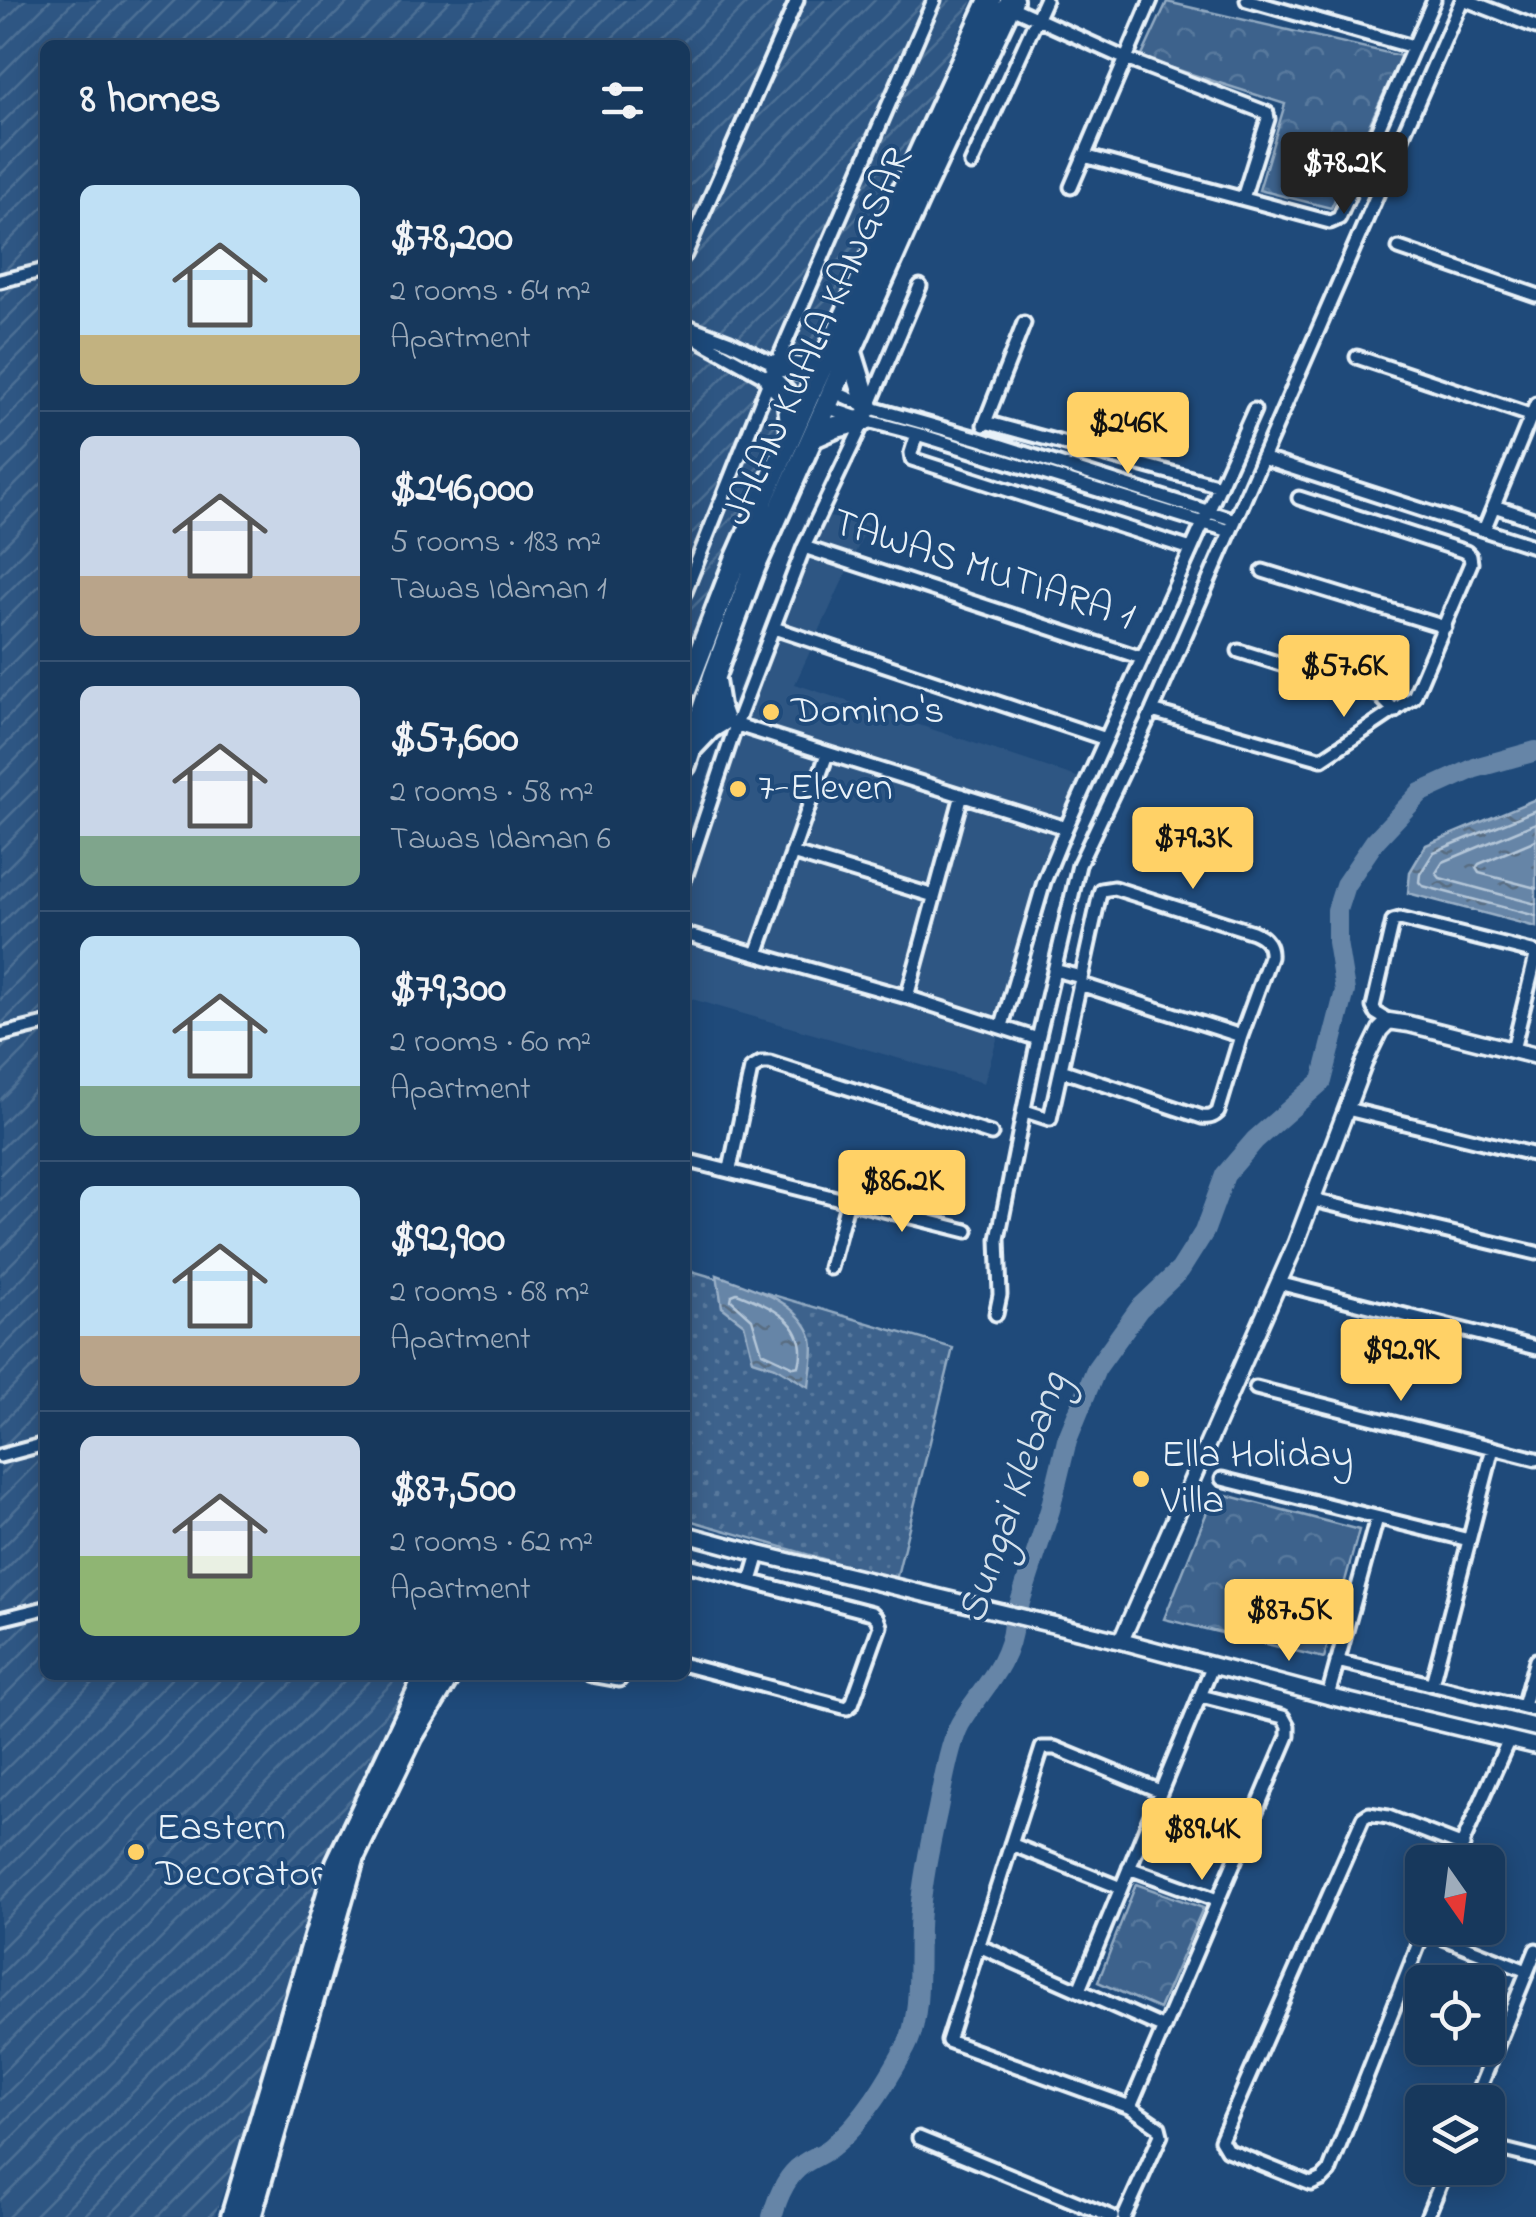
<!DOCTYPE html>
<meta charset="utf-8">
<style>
:root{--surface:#17385c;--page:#244365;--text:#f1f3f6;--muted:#9eacbb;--line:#365272;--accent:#ffd166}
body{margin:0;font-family:"Indie Flower",sans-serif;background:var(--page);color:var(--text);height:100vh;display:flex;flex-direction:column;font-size:38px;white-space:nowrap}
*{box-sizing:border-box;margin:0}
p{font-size:32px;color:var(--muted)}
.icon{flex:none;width:55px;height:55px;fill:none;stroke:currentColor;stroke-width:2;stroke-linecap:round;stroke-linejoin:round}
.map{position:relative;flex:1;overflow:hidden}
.panel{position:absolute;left:40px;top:40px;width:650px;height:1640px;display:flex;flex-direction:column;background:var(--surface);border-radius:15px;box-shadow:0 5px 25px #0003,0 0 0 2px var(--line)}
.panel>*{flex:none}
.needle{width:65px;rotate:166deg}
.controls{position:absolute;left:1405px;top:1845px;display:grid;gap:20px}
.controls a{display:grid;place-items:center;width:100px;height:100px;border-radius:15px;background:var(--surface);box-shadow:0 5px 25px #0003,0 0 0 2px var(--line);font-size:50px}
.price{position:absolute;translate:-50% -85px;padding:0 22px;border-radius:10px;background:var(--accent);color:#111;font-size:32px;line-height:65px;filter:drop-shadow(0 2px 5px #0008)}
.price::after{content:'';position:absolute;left:50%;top:60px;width:30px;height:22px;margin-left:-15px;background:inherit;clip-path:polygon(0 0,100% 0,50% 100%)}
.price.selected{background:#222;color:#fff}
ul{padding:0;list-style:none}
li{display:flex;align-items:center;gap:30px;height:250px;padding:0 40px}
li+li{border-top:2px solid var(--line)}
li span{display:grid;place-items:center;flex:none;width:280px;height:200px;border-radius:15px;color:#555}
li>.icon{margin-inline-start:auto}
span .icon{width:120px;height:120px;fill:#fffc;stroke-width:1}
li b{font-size:42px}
h2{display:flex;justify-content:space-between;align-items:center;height:120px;padding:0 40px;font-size:42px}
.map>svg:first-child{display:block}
.built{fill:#2e5683}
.industrial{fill:url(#industrial-furrows)}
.grass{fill:url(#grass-dots);stroke:#92aac2;stroke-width:2.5}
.park{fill:url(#park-crowns);stroke:#92aac2;stroke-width:2.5}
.water{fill:url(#water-ripples);stroke:#9ab0c7;stroke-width:2.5}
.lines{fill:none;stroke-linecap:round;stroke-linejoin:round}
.shore{stroke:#b4c6d8;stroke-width:2.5}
.river{stroke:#6685a7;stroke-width:20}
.minor-casing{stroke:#e8f1f8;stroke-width:19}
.tertiary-casing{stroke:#e8f1f8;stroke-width:21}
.trunk-casing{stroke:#e8f1f8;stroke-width:28}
.minor{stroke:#1f4a7a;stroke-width:11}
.tertiary{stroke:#1f4a7a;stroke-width:14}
.trunk{stroke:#1f4a7a;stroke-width:20}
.poi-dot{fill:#ffd166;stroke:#1f4a7a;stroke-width:4}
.labels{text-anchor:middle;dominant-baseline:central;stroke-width:8;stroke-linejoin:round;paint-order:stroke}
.street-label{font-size:40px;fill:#e8f1f8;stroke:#1f4a7a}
.poi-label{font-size:40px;fill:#e8f1f8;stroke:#1f4a7a;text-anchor:start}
.water-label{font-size:42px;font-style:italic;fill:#d4e1ec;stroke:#1f4a7a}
</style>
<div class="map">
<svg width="1536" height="2217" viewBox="0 0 1536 2217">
<defs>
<pattern id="industrial-furrows" width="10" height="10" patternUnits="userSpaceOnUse" patternTransform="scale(2.5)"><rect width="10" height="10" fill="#2e5683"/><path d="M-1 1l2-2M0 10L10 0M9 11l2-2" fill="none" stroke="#4c6f95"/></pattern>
<pattern id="grass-dots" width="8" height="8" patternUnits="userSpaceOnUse" patternTransform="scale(2.5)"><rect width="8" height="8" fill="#3c628c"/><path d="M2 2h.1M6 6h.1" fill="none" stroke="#58799d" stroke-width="1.8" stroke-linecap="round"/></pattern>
<pattern id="park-crowns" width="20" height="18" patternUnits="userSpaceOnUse" patternTransform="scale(2.5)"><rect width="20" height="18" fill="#3c628c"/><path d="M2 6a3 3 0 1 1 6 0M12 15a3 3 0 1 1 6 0" fill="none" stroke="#58799d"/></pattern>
<pattern id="water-ripples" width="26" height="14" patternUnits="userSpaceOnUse" patternTransform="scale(2.5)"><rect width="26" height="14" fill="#6685a7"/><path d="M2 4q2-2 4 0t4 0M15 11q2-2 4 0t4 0" fill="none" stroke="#596d82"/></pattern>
</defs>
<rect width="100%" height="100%" fill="#1f4a7a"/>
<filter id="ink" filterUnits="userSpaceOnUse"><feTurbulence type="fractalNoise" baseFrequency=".01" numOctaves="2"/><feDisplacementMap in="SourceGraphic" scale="20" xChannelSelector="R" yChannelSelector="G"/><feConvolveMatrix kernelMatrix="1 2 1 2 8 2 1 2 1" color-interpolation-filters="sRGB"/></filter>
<g filter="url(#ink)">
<!-- built -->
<path class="built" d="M807 514 869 523 795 684 1095 783 1062 854 1017 1009 998 1036 984 1083 685 997V842L730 709Z"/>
<!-- industrial -->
<path class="industrial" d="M0 0H973L685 656V45H45V1675H416L214 2217H0Z"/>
<!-- grass -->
<path class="grass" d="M685 1269 953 1348 896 1580 685 1519Z"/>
<!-- park -->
<path class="park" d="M1167 2 1401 56 1331 208 1259 190 1285 104 1141 58Z
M1215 1492 1359 1530 1324 1658 1164 1619Z
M1136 1884 1203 1908 1159 2009 1098 1982Z"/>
<!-- water -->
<path class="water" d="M1536 799V927L1408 893 1410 872 1426 845Z
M717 1275C750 1287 800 1300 812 1339 815 1352 810 1373 809 1387L775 1367 753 1360 744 1324 722 1307Z"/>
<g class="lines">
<!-- shore -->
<path class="shore" d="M1536 810 1434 852 1420 874 1419 882 1423 886 1536 916
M1536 823 1443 862 1436 873 1440 878 1536 904
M1536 840 1479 864 1476 868 1479 873 1536 888
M737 1293C770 1306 811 1323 799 1366L794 1367 762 1352 752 1319 731 1300 732 1295Z"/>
<!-- river -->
<path class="river" d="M772 2217C777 2199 786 2176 802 2165 812 2157 825 2154 834 2145 865 2119 887 2081 906 2047 924 2013 916 1949 920 1911 923 1878 930 1844 937 1813 942 1789 949 1744 960 1724 979 1692 1010 1664 1013 1624L1050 1510 1067 1440 1096 1369 1139 1309 1180 1270 1204 1232 1225 1175 1255 1140 1322 1081 1345 991 1337 942V910L1345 885 1375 841 1420 793 1475 768 1536 751"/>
<!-- minor casing -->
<g class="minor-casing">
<path id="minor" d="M1247 0 1413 47
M1466 0 1536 27
M1009 6 1126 59 1267 113 1268 119 1243 198
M1084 156 1330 222 1339 218 1434 0
M971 164 1045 0
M1071 187 1151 0
M1399 248 1536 295
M685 255 797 0
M0 281 45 270
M685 325 730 342 777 365
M685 332 775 382
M1357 357 1536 417
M776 365 934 0
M830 390 868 407 980 439 1235 520
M870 404 920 286
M823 406 864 420 917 434 1230 531
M985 422 1220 486
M984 425 1024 323
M917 434 911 453 912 459 1191 549
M1262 458 1536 547
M1494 506 1536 520
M1484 530 1536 404
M804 547 1142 658
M1263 571 1445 627
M685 592 770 379
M774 628 1106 739
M1239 651 1379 695 1395 711
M1152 711 1322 759 1414 697 1471 563 1470 556 1466 552 1299 498
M731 723 1066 828
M792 853 934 896
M685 878 736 725 804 547 864 421
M685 934 907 997 1038 1039
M757 954 827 754
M1054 970 1081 977
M1080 984 1241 1036
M907 997 962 795
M1389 1021 1376 1013 1373 1007 1393 921 1400 919 1536 953
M1002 1026 1044 882 1066 828 1254 410
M0 1035 45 1024
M1513 1050 1536 956
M1347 1109 1536 1155
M1025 1111 1050 1119 1100 893 1101 890 1114 888 1253 932C1265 937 1271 944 1270 957L1241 1036 1218 1112C1213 1117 1209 1118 1202 1117L1061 1070
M685 1160 967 1231
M730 1169 751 1069 761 1063H770L991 1134
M1313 1200 1536 1253
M830 1268 848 1200
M1278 1283 1536 1348
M996 1314 1000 1295 998 1239 1038 1039 1079 865 1152 711 1462 0
M1256 1388 1536 1459
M0 1456 45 1444
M1222 1479 1469 1540
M685 1564 872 1613 877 1618 880 1626 852 1704 847 1708 685 1665
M751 1581 759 1554
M0 1619 45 1608
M1337 1661 1536 1710
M591 1675 619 1680 623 1675
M1432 1684 1493 1448
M1328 1696 1377 1518
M1523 1706 1536 1660
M1011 1844 1121 1888
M1454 1862 1509 1739
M1129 1868 1217 1900
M1425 1928 1329 2172 1322 2179 1311 2184 1227 2150 1221 2140 1363 1818 1369 1814 1388 1817 1463 1846
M1423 1930 1527 1971
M979 1946 1164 2028
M1079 1990 1212 1667
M1474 2102 1536 1950
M1130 2107 1288 1736V1726L1283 1717 1201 1696
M919 2138 1112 2217
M1488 2146 1536 2158
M1124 2217 1161 2135 1159 2127 1130 2107 948 2041 1042 1748H1055L1160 1791
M1427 2217 1447 2168"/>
</g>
<!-- tertiary casing -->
<g class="tertiary-casing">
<path id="tertiary" d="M685 1534 759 1554 1121 1641 1335 1698 1536 1746
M1121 1641 1296 1243 1364 1063 1380 1030 1389 1021 1409 1024 1536 1056"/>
</g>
<!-- trunk casing -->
<g class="trunk-casing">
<path id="trunk" d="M851 352 868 407
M776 365 807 370 822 364
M770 379 788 398 792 431
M813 437 836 427 864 420
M685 691 735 562 807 399 990 0
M693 746 710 728 723 720 718 706 714 681
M685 765 714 676 754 568 918 200 1012 0
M232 2217 337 1863 426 1675
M250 2217 354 1856 412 1736 449 1675"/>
</g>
<!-- minor -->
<use href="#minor" class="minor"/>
<!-- tertiary -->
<use href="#tertiary" class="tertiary"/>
<!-- trunk -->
<use href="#trunk" class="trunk"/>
</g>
</g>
<!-- markers -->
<g class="poi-dot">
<circle cx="771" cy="712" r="10"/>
<circle cx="738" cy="789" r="10"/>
<circle cx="1141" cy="1479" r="10"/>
<circle cx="136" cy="1852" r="10"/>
</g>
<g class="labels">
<!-- street labels -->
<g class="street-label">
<text transform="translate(819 337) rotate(-66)">JALAN KUALA KANGSAR</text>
<text transform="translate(983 571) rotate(18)">TAWAS MUTIARA 1</text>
</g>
<!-- poi labels -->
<g class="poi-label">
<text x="791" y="712">Domino's</text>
<text x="758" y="789">7-Eleven</text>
<text x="1161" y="1456">Ella Holiday<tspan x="1161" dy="46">Villa</tspan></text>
<text x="156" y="1829">Eastern<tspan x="156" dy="46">Decorator</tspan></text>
</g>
<!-- water labels -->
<g class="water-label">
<text transform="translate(1014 1498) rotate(-71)">Sungai Klebang</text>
</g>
</g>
</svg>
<div class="controls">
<a><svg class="needle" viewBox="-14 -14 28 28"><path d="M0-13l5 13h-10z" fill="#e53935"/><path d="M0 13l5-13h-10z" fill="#9eacbb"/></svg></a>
<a><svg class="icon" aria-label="locate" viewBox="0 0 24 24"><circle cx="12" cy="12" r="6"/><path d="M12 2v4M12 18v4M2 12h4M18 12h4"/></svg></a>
<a><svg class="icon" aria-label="layers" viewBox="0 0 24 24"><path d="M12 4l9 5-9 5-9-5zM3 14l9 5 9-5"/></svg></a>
</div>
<b class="price selected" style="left:1344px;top:217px">$78.2K</b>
<b class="price" style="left:1128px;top:477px">$246K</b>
<b class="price" style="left:1344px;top:720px">$57.6K</b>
<b class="price" style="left:1193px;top:892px">$79.3K</b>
<b class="price" style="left:902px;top:1235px">$86.2K</b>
<b class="price" style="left:1401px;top:1404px">$92.9K</b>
<b class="price" style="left:1289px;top:1664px">$87.5K</b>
<b class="price" style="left:1202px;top:1883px">$89.4K</b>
<section class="panel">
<h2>8 homes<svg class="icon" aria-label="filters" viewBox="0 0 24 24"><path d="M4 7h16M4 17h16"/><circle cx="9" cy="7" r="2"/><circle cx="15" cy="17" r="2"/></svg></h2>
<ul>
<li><span style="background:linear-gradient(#bfe0f5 75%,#c2b280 0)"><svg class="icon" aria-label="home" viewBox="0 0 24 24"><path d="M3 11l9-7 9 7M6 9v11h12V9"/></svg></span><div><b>$78,200</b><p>2 rooms · 64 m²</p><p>Apartment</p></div></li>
<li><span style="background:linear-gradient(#c9d6e8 70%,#b9a48a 0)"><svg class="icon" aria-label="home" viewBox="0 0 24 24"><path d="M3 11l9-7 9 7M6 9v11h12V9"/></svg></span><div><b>$246,000</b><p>5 rooms · 183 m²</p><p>Tawas Idaman 1</p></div></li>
<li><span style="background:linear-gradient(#c9d6e8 75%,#7fa58c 0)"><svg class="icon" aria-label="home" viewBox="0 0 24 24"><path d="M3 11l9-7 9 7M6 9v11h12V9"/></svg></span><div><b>$57,600</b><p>2 rooms · 58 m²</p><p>Tawas Idaman 6</p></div></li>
<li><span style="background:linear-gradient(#bfe0f5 75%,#7fa58c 0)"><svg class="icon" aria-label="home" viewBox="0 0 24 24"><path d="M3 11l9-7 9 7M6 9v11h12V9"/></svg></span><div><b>$79,300</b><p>2 rooms · 60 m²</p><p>Apartment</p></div></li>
<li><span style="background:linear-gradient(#bfe0f5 75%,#b9a48a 0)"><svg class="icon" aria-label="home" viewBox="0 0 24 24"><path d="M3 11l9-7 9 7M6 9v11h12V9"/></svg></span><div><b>$92,900</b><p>2 rooms · 68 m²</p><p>Apartment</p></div></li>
<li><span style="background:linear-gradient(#c9d6e8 60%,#8fb573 0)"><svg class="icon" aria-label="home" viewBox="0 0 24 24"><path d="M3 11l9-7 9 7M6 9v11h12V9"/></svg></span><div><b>$87,500</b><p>2 rooms · 62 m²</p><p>Apartment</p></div></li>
</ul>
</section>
</div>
